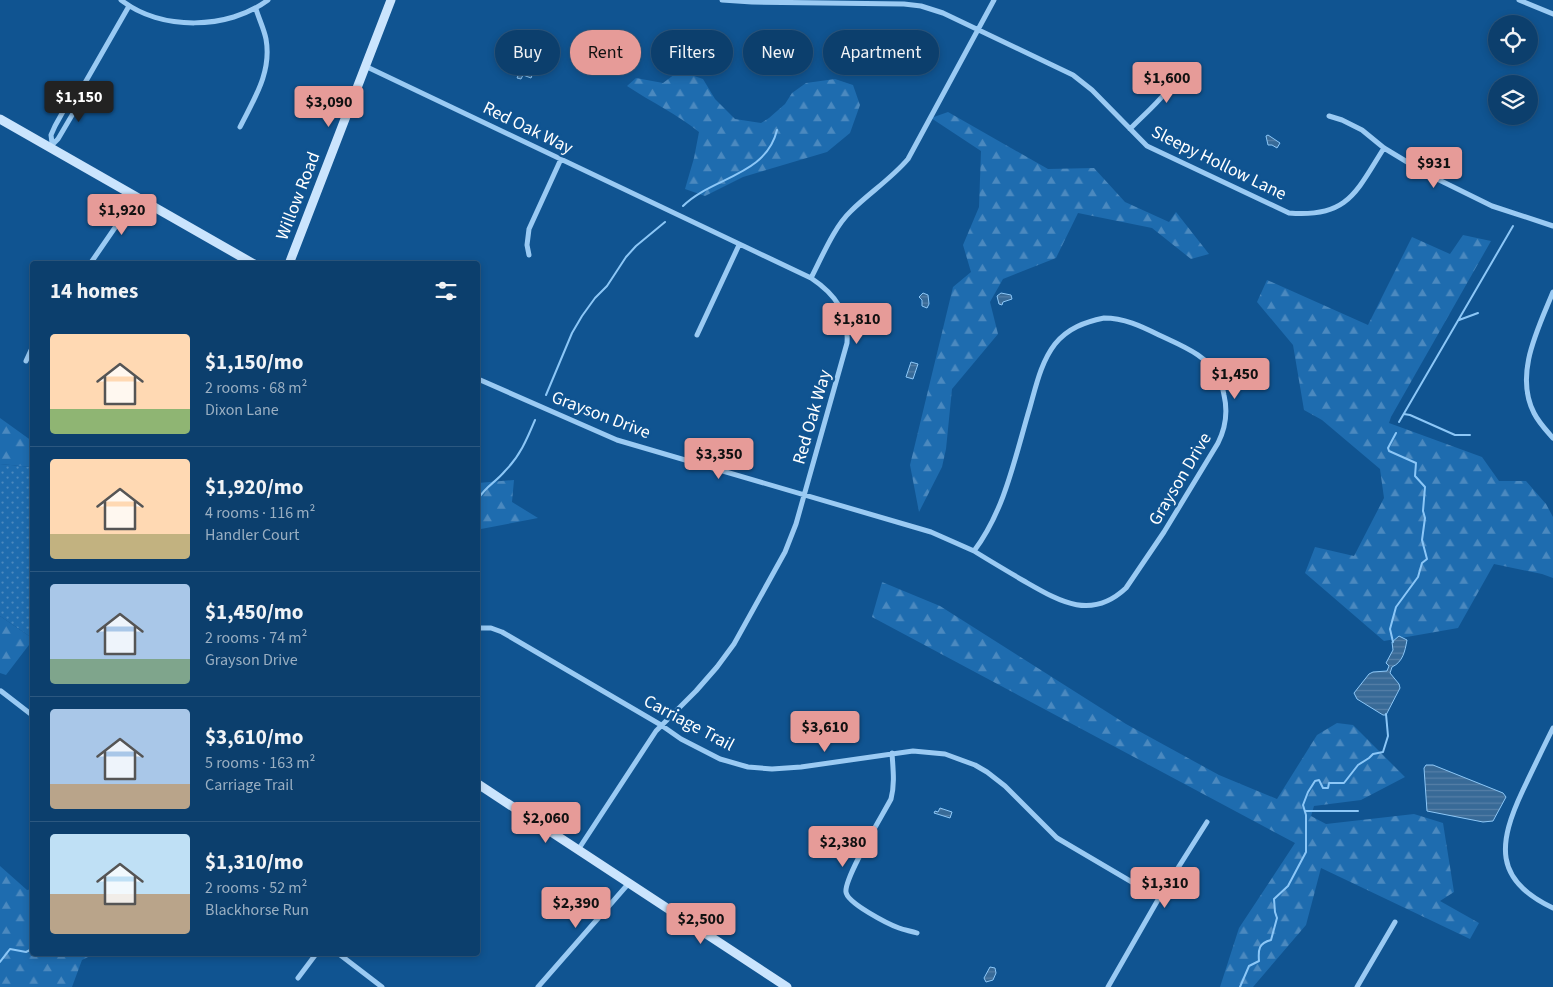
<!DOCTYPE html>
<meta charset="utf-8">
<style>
:root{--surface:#0c3f6d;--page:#154672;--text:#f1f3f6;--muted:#9aafc2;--line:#2c5880;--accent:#e69b98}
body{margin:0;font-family:"Source Sans 3",sans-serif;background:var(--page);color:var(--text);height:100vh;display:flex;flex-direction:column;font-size:19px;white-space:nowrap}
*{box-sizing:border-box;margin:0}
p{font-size:16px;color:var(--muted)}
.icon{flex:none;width:28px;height:28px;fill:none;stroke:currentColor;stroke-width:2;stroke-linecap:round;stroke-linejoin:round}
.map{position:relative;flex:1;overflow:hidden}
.sheet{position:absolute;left:30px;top:261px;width:450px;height:695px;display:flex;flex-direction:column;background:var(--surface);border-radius:5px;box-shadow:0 2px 8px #0003,0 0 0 1px var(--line)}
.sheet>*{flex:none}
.hud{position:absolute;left:495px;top:30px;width:475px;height:45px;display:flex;gap:10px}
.tools{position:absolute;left:1488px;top:15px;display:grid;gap:10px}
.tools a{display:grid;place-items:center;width:50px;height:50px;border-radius:50%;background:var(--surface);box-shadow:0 2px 8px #0003,0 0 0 1px var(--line);font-size:25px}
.price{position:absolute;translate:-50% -42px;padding:0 11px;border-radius:5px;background:var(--accent);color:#111;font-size:16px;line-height:32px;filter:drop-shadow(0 1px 2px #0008)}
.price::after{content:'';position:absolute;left:50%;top:30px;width:15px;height:11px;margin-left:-8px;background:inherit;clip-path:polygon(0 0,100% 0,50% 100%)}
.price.active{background:#222;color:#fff}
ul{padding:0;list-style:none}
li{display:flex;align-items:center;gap:15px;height:125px;padding:0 20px}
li+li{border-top:1px solid var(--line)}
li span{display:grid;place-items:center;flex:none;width:140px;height:100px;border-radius:5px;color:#555}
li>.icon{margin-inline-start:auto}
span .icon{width:60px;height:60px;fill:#fffc;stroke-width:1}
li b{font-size:21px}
h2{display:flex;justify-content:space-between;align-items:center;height:60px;padding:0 20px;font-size:21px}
.pill{padding:0 18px;border-radius:22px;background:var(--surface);box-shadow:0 2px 8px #0003,0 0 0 1px var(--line);font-size:18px;line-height:45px}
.pill.active{background:var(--accent);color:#111}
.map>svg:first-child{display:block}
.grass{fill:url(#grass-dots)}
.forest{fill:url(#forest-firs)}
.water{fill:url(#water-rules);stroke:#8cc7f7}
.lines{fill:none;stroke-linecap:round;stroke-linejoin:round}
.stream{stroke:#8cc7f7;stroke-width:2}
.street{stroke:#9acaf3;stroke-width:5}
.secondary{stroke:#cae4fd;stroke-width:9}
.labels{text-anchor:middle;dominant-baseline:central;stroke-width:5;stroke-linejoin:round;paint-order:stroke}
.street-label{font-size:18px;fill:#fff;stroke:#105491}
</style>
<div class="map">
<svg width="1553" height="987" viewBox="0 0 1553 987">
<defs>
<pattern id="grass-dots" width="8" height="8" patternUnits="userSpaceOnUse" patternTransform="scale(1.25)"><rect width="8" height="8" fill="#1e6caf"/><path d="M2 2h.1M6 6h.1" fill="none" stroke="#4b89bf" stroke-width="1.8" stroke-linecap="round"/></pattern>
<pattern id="forest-firs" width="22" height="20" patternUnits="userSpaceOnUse" patternTransform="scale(1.25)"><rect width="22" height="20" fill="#1e6caf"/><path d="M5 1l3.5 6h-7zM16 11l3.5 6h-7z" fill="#4b89bf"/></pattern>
<pattern id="water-rules" width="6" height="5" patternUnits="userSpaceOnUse" patternTransform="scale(1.25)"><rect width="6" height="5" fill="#386a97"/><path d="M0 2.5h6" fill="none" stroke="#5680a7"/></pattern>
</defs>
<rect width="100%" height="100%" fill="#105491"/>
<!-- grass -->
<path class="grass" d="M0 464 32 467V638L0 616Z"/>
<!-- forest -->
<path class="forest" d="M679 71 703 79 715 99 735 119 761 123 769 118 785 104 792 93 806 83 835 79 853 85 860 105 850 133 827 152 743 177 705 196 685 189 694 158 699 132C677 114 651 102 627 86L636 78 663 83Z
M948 112 1048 169 1094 168 1125 202 1169 222 1176 212 1209 254 1191 259 1152 228 1078 213 1056 258 1003 279 990 302 998 334 952 389 946 449 942 467 919 512 910 465 953 287 971 272 963 245 979 207 981 151 931 118Z
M1463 235 1491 241 1391 417 1389 423 1482 457 1499 481H1526L1546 504 1553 517V578L1542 574 1494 564 1458 628 1384 641 1305 573 1315 547 1354 556 1384 498 1380 469 1322 420 1304 410 1293 345 1257 302 1267 280 1368 325 1412 237 1450 254Z
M0 418 32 441V467L0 464Z
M514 480 512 502 538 518 481 529 478 544V483Z
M882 582 940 606 1126 724 1219 775 1277 799 1317 735 1337 723 1353 725 1405 777 1361 800 1314 806 1311 816 1326 824 1414 814 1443 823 1454 892 1440 901 1479 923 1470 939 1321 868 1306 925 1253 987H1220L1239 928 1295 843 872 617Z
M0 616 32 638V641L6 675 0 673Z
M0 866 27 890 32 889V954H94L82 960 72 987H0Z"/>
<!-- water -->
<path class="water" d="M522 67 533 73 531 78 523 75 521 79 517 78Z
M1268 135 1280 143 1277 148 1272 145H1268L1266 136Z
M923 293 928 295 929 304 927 308 922 306V300L919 297Z
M1001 293 1011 295 1012 299 1003 302 1002 305 999 304 997 296Z
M911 362 918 364 913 379 906 377Z
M1399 636 1407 640C1405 651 1403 662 1392 667L1390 673 1399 684 1400 688 1386 715H1383L1357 699 1354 693 1369 674 1373 672 1387 671 1389 666 1386 663 1393 650 1392 642Z
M1426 765H1433L1503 793 1506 797 1493 821 1483 822 1427 811 1424 768Z
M940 808 952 812 950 818 934 813 935 811 938 812Z
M990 967 995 968 996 973 993 980 986 982 984 978Z"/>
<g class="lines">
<!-- stream -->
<path class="stream" d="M683 206C712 177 766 176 777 130
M1459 320 1478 313
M546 395 572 333 582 316 595 298 607 286 626 257 636 246 665 222
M1404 414 1410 415 1455 435H1470
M1399 422 1513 226
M478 499C487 485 495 483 505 471 520 456 527 439 535 420
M1393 642 1390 629 1396 607 1418 577 1422 563 1427 559 1422 540 1425 518 1423 511 1425 487 1415 476 1416 463 1389 451 1388 448 1396 433
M1305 811H1358
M0 962 10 949 26 952 32 949
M1240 987 1249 966 1259 961C1258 949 1259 943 1271 940L1277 918 1275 912 1274 899 1288 886 1306 852V815L1303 805 1308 792 1315 781 1319 780 1323 788H1328L1329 783H1344L1358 765 1369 758 1373 754 1383 752 1388 736 1386 714"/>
<!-- street -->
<path class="street" d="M121 0C161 31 228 30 268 0
M722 0 752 2 904 4 921 6 943 13 1073 75 1092 90 1147 146 1289 213C1348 218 1356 192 1384 148
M1519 0 1553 14
M365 66 811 278C835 294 849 313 847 343L796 524 785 552 734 644 717 667 696 691 656 731 578 850
M1329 116 1342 120 1362 130 1384 148 1427 174 1492 206 1553 226
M240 127C254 99 272 72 266 39 264 29 259 19 256 9
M1130 129C1147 111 1174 91 1179 66
M52 143 51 135 55 126 70 99 82 88
M50 147 58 139 78 105 82 88 129 6
M529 255 527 245 529 229 561 159
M90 264 136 197
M811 278C822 257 834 227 851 211 869 193 891 179 908 159L994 0
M1553 292C1538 329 1514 374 1534 413 1539 423 1546 430 1553 438
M1104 318C1124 318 1141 326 1159 335 1180 345 1210 356 1220 380 1222 384 1223 390 1224 395 1228 412 1226 427 1218 443L1164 532 1126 588C1091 621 1059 601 1024 581 1007 571 990 561 974 551 1005 510 1015 457 1030 407 1036 386 1041 362 1055 344 1068 328 1085 322 1104 318Z
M697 335 739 245
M26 361 32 348
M478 379 617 440 931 532 974 551
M478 628H491L502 632 661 725 681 739 720 759 748 767 772 769 801 767 913 751 945 754 975 765 987 772 1005 786 1057 838 1159 898
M1 691 32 715
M1553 728C1543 748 1533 769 1523 790 1498 843 1493 880 1553 908
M892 753C893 769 895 784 891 799 882 816 844 878 846 892 847 903 888 924 899 928 904 930 911 931 917 933
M339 954 382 987
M298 978 316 954
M538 987 629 883
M1108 987 1159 898 1207 822
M1357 987 1395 922"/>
<!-- secondary -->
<path class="secondary" d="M0 119 254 264
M289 264 391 0
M478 784 787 987"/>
</g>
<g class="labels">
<!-- street labels -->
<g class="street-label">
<text transform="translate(528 128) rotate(26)">Red Oak Way</text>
<text transform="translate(1219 163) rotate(26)">Sleepy Hollow Lane</text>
<text transform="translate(298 196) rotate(-69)">Willow Road</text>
<text transform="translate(601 415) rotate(21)">Grayson Drive</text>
<text transform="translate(812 417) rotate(-74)">Red Oak Way</text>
<text transform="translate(1180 479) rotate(-59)">Grayson Drive</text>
<text transform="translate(689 723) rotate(28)">Carriage Trail</text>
</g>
</g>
</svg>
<div class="tools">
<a><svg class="icon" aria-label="locate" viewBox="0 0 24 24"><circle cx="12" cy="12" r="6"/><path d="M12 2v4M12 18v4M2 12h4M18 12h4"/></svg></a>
<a><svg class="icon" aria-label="layers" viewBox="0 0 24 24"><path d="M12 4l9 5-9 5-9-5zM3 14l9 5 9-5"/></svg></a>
</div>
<b class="price" style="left:1167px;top:104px">$1,600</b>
<b class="price active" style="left:79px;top:123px">$1,150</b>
<b class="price" style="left:329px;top:128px">$3,090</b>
<b class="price" style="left:1434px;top:189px">$931</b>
<b class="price" style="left:122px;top:236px">$1,920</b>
<b class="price" style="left:857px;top:345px">$1,810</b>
<b class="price" style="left:1235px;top:400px">$1,450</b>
<b class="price" style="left:719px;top:480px">$3,350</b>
<b class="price" style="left:825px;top:753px">$3,610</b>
<b class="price" style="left:546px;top:844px">$2,060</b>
<b class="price" style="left:843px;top:868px">$2,380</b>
<b class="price" style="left:1165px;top:909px">$1,310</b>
<b class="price" style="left:576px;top:929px">$2,390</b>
<b class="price" style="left:701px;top:945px">$2,500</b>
<div class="hud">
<a class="pill">Buy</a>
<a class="pill active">Rent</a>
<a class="pill">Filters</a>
<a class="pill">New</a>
<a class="pill">Apartment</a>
</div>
<section class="sheet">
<h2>14 homes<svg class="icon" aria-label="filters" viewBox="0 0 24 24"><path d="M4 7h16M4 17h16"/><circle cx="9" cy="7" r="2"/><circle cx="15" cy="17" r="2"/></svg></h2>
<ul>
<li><span style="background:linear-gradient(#ffd9b3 75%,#8fb573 0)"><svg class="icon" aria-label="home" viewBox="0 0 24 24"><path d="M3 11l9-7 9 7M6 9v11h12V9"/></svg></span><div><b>$1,150/mo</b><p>2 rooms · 68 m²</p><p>Dixon Lane</p></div></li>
<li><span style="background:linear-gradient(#ffd9b3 75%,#c2b280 0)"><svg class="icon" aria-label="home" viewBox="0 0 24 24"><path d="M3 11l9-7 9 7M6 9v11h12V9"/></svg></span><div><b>$1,920/mo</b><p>4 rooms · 116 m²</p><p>Handler Court</p></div></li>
<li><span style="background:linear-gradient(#a9c7e8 75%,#7fa58c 0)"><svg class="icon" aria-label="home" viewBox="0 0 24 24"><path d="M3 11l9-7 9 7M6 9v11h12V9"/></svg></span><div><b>$1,450/mo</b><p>2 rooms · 74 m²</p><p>Grayson Drive</p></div></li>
<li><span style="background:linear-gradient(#a9c7e8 75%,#b9a48a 0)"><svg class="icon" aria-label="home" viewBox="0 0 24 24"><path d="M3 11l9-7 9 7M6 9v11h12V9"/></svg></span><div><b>$3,610/mo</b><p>5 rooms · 163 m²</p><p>Carriage Trail</p></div></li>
<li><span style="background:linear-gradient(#bfe0f5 60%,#b9a48a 0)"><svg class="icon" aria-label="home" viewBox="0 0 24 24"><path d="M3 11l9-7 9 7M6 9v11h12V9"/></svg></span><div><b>$1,310/mo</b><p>2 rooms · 52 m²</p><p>Blackhorse Run</p></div></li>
</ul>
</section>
</div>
